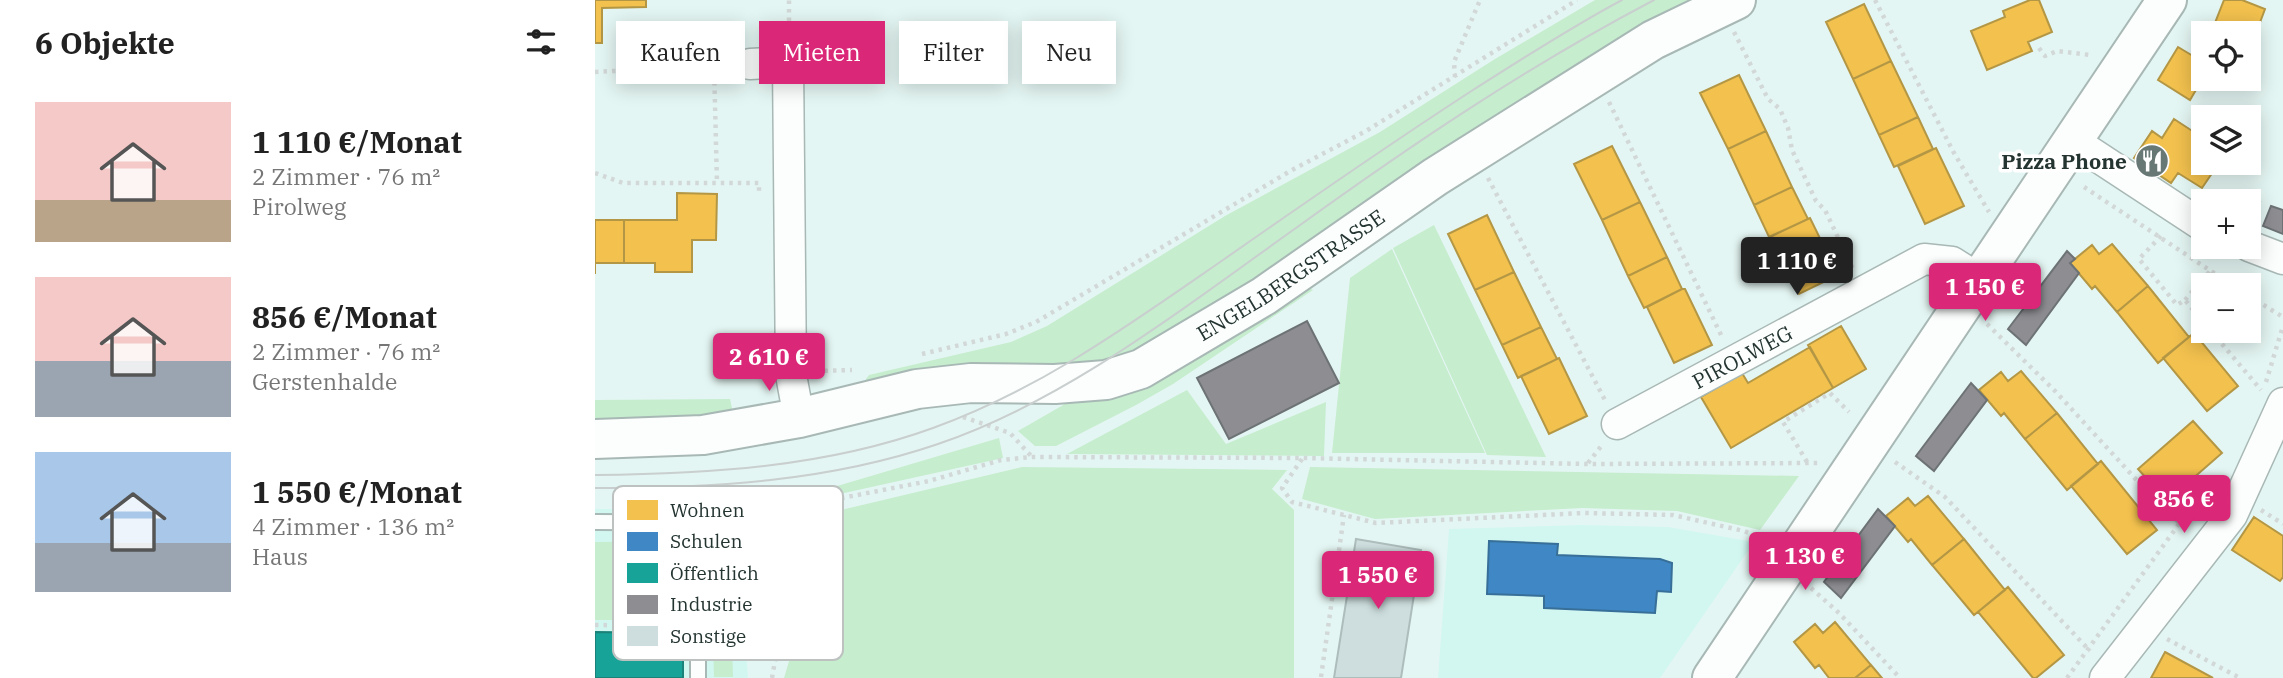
<!DOCTYPE html>
<html lang="de">
<meta charset="utf-8">
<style>
:root{--surface:#fff;--page:#f6f6f6;--text:#222;--muted:#767676;--accent:#db2777}
body{margin:0;font-family:"IBM Plex Serif",serif;background:var(--page);color:var(--text);height:100vh;display:flex;flex-direction:column;font-size:26px;white-space:nowrap}
*{box-sizing:border-box;margin:0}
p{font-size:23px;color:var(--muted)}
.icon{flex:none;width:38px;height:38px;fill:none;stroke:currentColor;stroke-width:2;stroke-linecap:round;stroke-linejoin:round}
.map{position:relative;flex:1;overflow:hidden}
.drawer{display:flex;flex-direction:column;background:var(--surface);width:595px}
.drawer>*{flex:none}
.hud{position:absolute;left:21px;top:21px;width:665px;height:63px;display:flex;gap:14px}
.fabs{position:absolute;left:1596px;top:21px;display:grid;gap:14px}
.fabs a{display:grid;place-items:center;width:70px;height:70px;border-radius:0px;background:var(--surface);box-shadow:0 4px 18px #0003;font-size:35px}
.price{position:absolute;translate:-50% -60px;padding:0 16px;border-radius:7px;background:var(--accent);color:#fff;font-size:23px;line-height:46px;filter:drop-shadow(0 2px 4px #0008)}
.price::after{content:'';position:absolute;left:50%;top:42px;width:21px;height:16px;margin-left:-10px;background:inherit;clip-path:polygon(0 0,100% 0,50% 100%)}
.price.active{background:#222;color:#fff}
ul{padding:0;list-style:none}
li{display:flex;align-items:center;gap:21px;height:175px;padding:0 35px}
li span{display:grid;place-items:center;flex:none;width:196px;height:140px;border-radius:0px;color:#555}
li>.icon{margin-inline-start:auto}
span .icon{width:84px;height:84px;fill:#fffc;stroke-width:1}
li b{font-size:30px}
h2{display:flex;justify-content:space-between;align-items:center;height:84px;padding:0 35px;font-size:30px}
.chip{padding:0 24px;border-radius:0px;background:var(--surface);box-shadow:0 4px 18px #0003;font-size:24px;line-height:63px}
.chip.active{background:var(--accent);color:#fff}
main{display:flex;flex:1;min-height:0}
.map>svg:first-child{display:block}
.built{fill:#d2f7f1}
.green{fill:#c6edce}
.homes{fill:#f2c14e;stroke:#b49745;stroke-width:2}
.schools{fill:#3f88c5;stroke:#376f99;stroke-width:2}
.public{fill:#17a398;stroke:#1b8279;stroke-width:2}
.industry{fill:#8d8d92;stroke:#6d7275;stroke-width:2}
.building{fill:#cedede;stroke:#adbdbc;stroke-width:2}
.lines{fill:none;stroke-linecap:round;stroke-linejoin:round}
.lane-casing{stroke:#a8b8b5;stroke-width:18}
.street-casing{stroke:#a8b8b5;stroke-width:33}
.secondary-casing{stroke:#a8b8b5;stroke-width:42}
.path{stroke:#d2d8d7;stroke-width:4.5;stroke-dasharray:3.5 5;stroke-linecap:butt}
.lane{stroke:#fbfefd;stroke-width:14}
.street{stroke:#fbfefd;stroke-width:30}
.secondary{stroke:#fbfefd;stroke-width:38}
.tram{stroke:#c9cece;stroke-width:2}
.labels{text-anchor:middle;dominant-baseline:central;stroke-width:7;stroke-linejoin:round;paint-order:stroke}
.poi-label{font-size:21px;font-weight:bold;fill:#233431;stroke:#fff;text-anchor:end}
.street-label{font-size:21px;fill:#233431;stroke:#fff}
.key{fill:#fff;stroke:#bdc2c1;stroke-width:2}
.key-label{font-size:19px;fill:#233431}
</style>
<main>
<section class="drawer">
<h2>6 Objekte<svg class="icon" aria-label="filters" viewBox="0 0 24 24"><path d="M4 7h16M4 17h16"/><circle cx="9" cy="7" r="2"/><circle cx="15" cy="17" r="2"/></svg></h2>
<ul>
<li><span style="background:linear-gradient(#f6c9c9 70%,#b9a48a 0)"><svg class="icon" aria-label="home" viewBox="0 0 24 24"><path d="M3 11l9-7 9 7M6 9v11h12V9"/></svg></span><div><b>1 110 €/Monat</b><p>2 Zimmer · 76 m²</p><p>Pirolweg</p></div></li>
<li><span style="background:linear-gradient(#f6c9c9 60%,#9aa5b1 0)"><svg class="icon" aria-label="home" viewBox="0 0 24 24"><path d="M3 11l9-7 9 7M6 9v11h12V9"/></svg></span><div><b>856 €/Monat</b><p>2 Zimmer · 76 m²</p><p>Gerstenhalde</p></div></li>
<li><span style="background:linear-gradient(#a9c7e8 65%,#9aa5b1 0)"><svg class="icon" aria-label="home" viewBox="0 0 24 24"><path d="M3 11l9-7 9 7M6 9v11h12V9"/></svg></span><div><b>1 550 €/Monat</b><p>4 Zimmer · 136 m²</p><p>Haus</p></div></li>
</ul>
</section>
<div class="map">
<svg width="1688" height="678" viewBox="0 0 1688 678">
<rect width="100%" height="100%" fill="#e4f6f3"/>
<!-- built -->
<path class="built" d="M0 509H142L153 678H0Z
M987 525 1073 527 1159 542 1065 678H843L854 529Z"/>
<!-- green -->
<path class="green" d="M1000 0H1102L533 360 271 385V379L274 375 416 342 452 326 630 216 785 132 900 59Z
M839 225 951 457 892 455 798 248Z
M797 249 890 453H737L755 278Z
M709 286 718 290 578 384 541 405 461 446H440L423 431 470 404 523 392Z
M592 390 631 444 731 402 729 456 472 454Z
M135 399 138 413 0 427V400Z
M404 438 408 458 222 499V492Z
M427 467 692 470 677 489 699 510V678H189L211 604 204 520Z
M715 467 1204 476 1165 530 1082 511 987 508 780 519 707 499Z
M92 541V620H0V542Z
M115 543H134L138 677H119Z"/>
<!-- homes -->
<path class="homes" d="M0 0H51V7L7 8V43H0Z
M1435 0H1444L1457 32 1433 42 1437 51 1392 70 1376 31 1410 17 1408 11Z
M1629 0H1647L1670 9 1655 49 1654 33H1616Z
M1269 4 1296 61 1258 79 1231 22Z
M1583 47 1608 62V78L1595 100 1563 80Z
M1296 61 1323 117 1284 135 1258 79Z
M1144 75 1171 131 1133 149 1105 93Z
M1323 117 1338 149 1299 167 1284 135Z
M1579 119 1608 138V163H1624L1607 188 1583 173 1576 183 1539 158 1557 131 1567 138Z
M1171 131 1197 187 1159 205 1133 149Z
M1017 146 1045 202 1007 220 979 164Z
M1341 148 1369 206 1330 224 1303 166Z
M1197 187 1213 219 1174 237 1159 205Z
M82 193 122 194 121 240H97V272H60V263H29V220H82Z
M1045 202 1072 257 1033 276 1007 220Z
M892 215 919 272 880 290 853 234Z
M1215 218 1243 275 1204 294 1177 236Z
M0 220H29V263H0V274Z
M1517 244 1553 286 1522 312 1500 286 1497 289 1475 263 1497 245 1504 254Z
M1072 257 1087 289 1049 308 1033 276Z
M919 272 946 327 907 345 880 290Z
M1553 286 1594 337 1563 363 1522 312Z
M1087 289H1090L1117 345 1079 363 1052 307Z
M1246 326 1271 369 1238 388 1213 345Z
M946 327 962 359 923 378 907 345Z
M1599 333 1643 386 1612 411 1568 358Z
M1215 347 1238 388 1136 448 1106 397 1147 373 1153 383Z
M964 358 992 416 954 434 926 376Z
M1426 371 1462 413 1430 439 1409 413 1406 416 1384 390 1406 372 1413 381Z
M1462 413 1503 464 1472 490 1430 439Z
M1598 421 1627 453 1572 501 1543 469Z
M1506 461 1562 530 1532 554 1476 486Z
M1333 496 1369 539 1337 565 1316 539 1313 542 1291 516 1313 498 1320 506Z
M1659 517 1688 536V577L1685 581 1637 550Z
M1369 539 1410 590 1379 615 1337 565Z
M1413 587 1469 655 1441 678H1438L1383 612Z
M1240 622 1276 665 1260 678H1234L1224 665 1220 668 1199 642 1220 624 1228 633Z
M1570 652 1618 678H1556Z
M1276 665 1287 678H1260Z"/>
<!-- schools -->
<path class="schools" d="M894 541 963 544 962 555 1065 559 1077 563 1076 592 1062 591 1060 613 949 608V596L892 594Z"/>
<!-- public -->
<path class="public" d="M0 632 88 633V678H0Z"/>
<!-- industry -->
<path class="industry" d="M1639 192 1665 202 1658 223 1654 221V201H1636Z
M1676 206 1688 210V234L1668 226Z
M1472 251 1480 259 1475 263 1484 273 1431 345 1413 329Z
M712 321 744 383 634 439 602 378Z
M1376 383 1392 400 1339 471 1321 456Z
M1283 509 1300 526 1246 598 1229 582Z"/>
<!-- building -->
<path class="building" d="M761 539 826 550 806 678H739Z"/>
<g class="lines">
<!-- lane casing -->
<g class="lane-casing">
<path id="lane" d="M0 522 187 523
M103 678V522"/>
</g>
<!-- street casing -->
<g class="street-casing">
<g id="street">
<path d="M155 64 193 62 196 375 204 418"/>
<path d="M1477 140 1608 226"/>
<path d="M1654 246 1688 259"/>
<path id="s1" d="M1022 424 1329 259 1357 262 1384 279"/>
<path d="M1510 678 1637 515 1688 403"/>
</g>
</g>
<!-- secondary casing -->
<g class="secondary-casing">
<g id="secondary">
<path id="s2" d="M0 439 108 435 204 418 322 389 376 383 460 384 511 380 546 369 669 296 840 177 1058 40 1141 0"/>
<path d="M1117 678 1572 0"/>
</g>
</g>
<!-- path -->
<path class="path" d="M1280 0 1359 153 1394 212
M1139 32 1173 99 1185 109 1193 128 1197 150 1221 201 1230 210 1258 269
M194 38V0
M1444 48 1450 56 1462 51 1495 55
M119 65 122 183
M0 72 128 65
M860 77 859 62 885 0
M1014 102 1127 337
M0 173 28 183H164V193
M893 178 1011 402
M1489 187 1637 285
M1566 236 1544 259 1582 305 1590 300 1608 322
M1654 296 1688 317
M1590 300 1615 271
M1392 324 1461 392 1558 498 1593 531
M1616 331 1666 390
M327 354 411 334 441 322 697 170 771 131 982 0
M221 371 257 370
M1671 382 1688 326
M368 417 415 433 437 457
M707 459 687 488 697 502 781 523 989 513 1078 515 1149 531 1175 541
M1212 462 1188 422 1235 393 1254 412
M1300 462 1350 497 1495 651
M993 463 1007 445
M196 508 334 481 406 460 437 457 708 458 992 464 1225 463
M1666 510 1688 524
M1216 588 1244 613 1305 678
M0 625 87 626
M1572 639 1645 678
M726 677 749 515
M177 678 188 616 187 540
M1472 678 1584 524 1622 477"/>
<!-- lane -->
<use href="#lane" class="lane"/>
<!-- street -->
<use href="#street" class="street"/>
<!-- secondary -->
<use href="#secondary" class="secondary"/>
<!-- tram -->
<path class="tram" d="M0 475C113 474 231 467 338 428 446 389 534 325 628 260 711 202 793 145 878 90 927 59 976 27 1027 0
M0 488C116 488 232 482 343 444 471 401 591 306 701 228 816 145 933 66 1059 0"/>
</g>
<!-- icons -->
<defs>
<g id="restaurant-disc" transform="scale(1.75)"><circle r="9.5" fill="#677875" stroke="#fff"/><path d="M-5-6h1v4h1v-4h1v4h1v-4h1v5L-1.5 .5V6h-2V.5L-5-1ZM5-6V6H3V1.5H1.5Q1.5-4 5-6Z" fill="#fff"/></g>
</defs>
<g fill-rule="evenodd">
<use href="#restaurant-disc" x="1557" y="161"/>
</g>
<g class="labels">
<!-- poi labels -->
<g class="poi-label">
<text x="1532" y="161">Pizza Phone</text>
</g>
<!-- street labels -->
<g class="street-label">
<text stroke="none"><textPath href="#s2" startOffset="730">ENGELBERGSTRASSE</textPath></text>
<text stroke="none"><textPath href="#s1" startOffset="142">PIROLWEG</textPath></text>
</g>
</g>
<!-- legend -->
<rect x="18" y="486" width="230" height="174" rx="10" class="key"/>
<rect x="32" y="500" width="31" height="20" fill="#f2c14e"/>
<rect x="32" y="532" width="31" height="19" fill="#3f88c5"/>
<rect x="32" y="563" width="31" height="20" fill="#17a398"/>
<rect x="32" y="595" width="31" height="19" fill="#8d8d92"/>
<rect x="32" y="626" width="31" height="20" fill="#cedede"/>
<g class="key-label">
<text x="75" y="517">Wohnen</text>
<text x="75" y="548">Schulen</text>
<text x="75" y="580">Öffentlich</text>
<text x="75" y="611">Industrie</text>
<text x="75" y="643">Sonstige</text>
</g>
</svg>
<div class="fabs">
<a><svg class="icon" aria-label="locate" viewBox="0 0 24 24"><circle cx="12" cy="12" r="6"/><path d="M12 2v4M12 18v4M2 12h4M18 12h4"/></svg></a>
<a><svg class="icon" aria-label="layers" viewBox="0 0 24 24"><path d="M12 4l9 5-9 5-9-5zM3 14l9 5 9-5"/></svg></a>
<a>+</a>
<a>−</a>
</div>
<b class="price active" style="left:1202px;top:297px">1 110 €</b>
<b class="price" style="left:1390px;top:323px">1 150 €</b>
<b class="price" style="left:174px;top:393px">2 610 €</b>
<b class="price" style="left:1589px;top:535px">856 €</b>
<b class="price" style="left:1210px;top:592px">1 130 €</b>
<b class="price" style="left:783px;top:611px">1 550 €</b>
<div class="hud">
<a class="chip">Kaufen</a>
<a class="chip active">Mieten</a>
<a class="chip">Filter</a>
<a class="chip">Neu</a>
</div>
</div>
</main>
